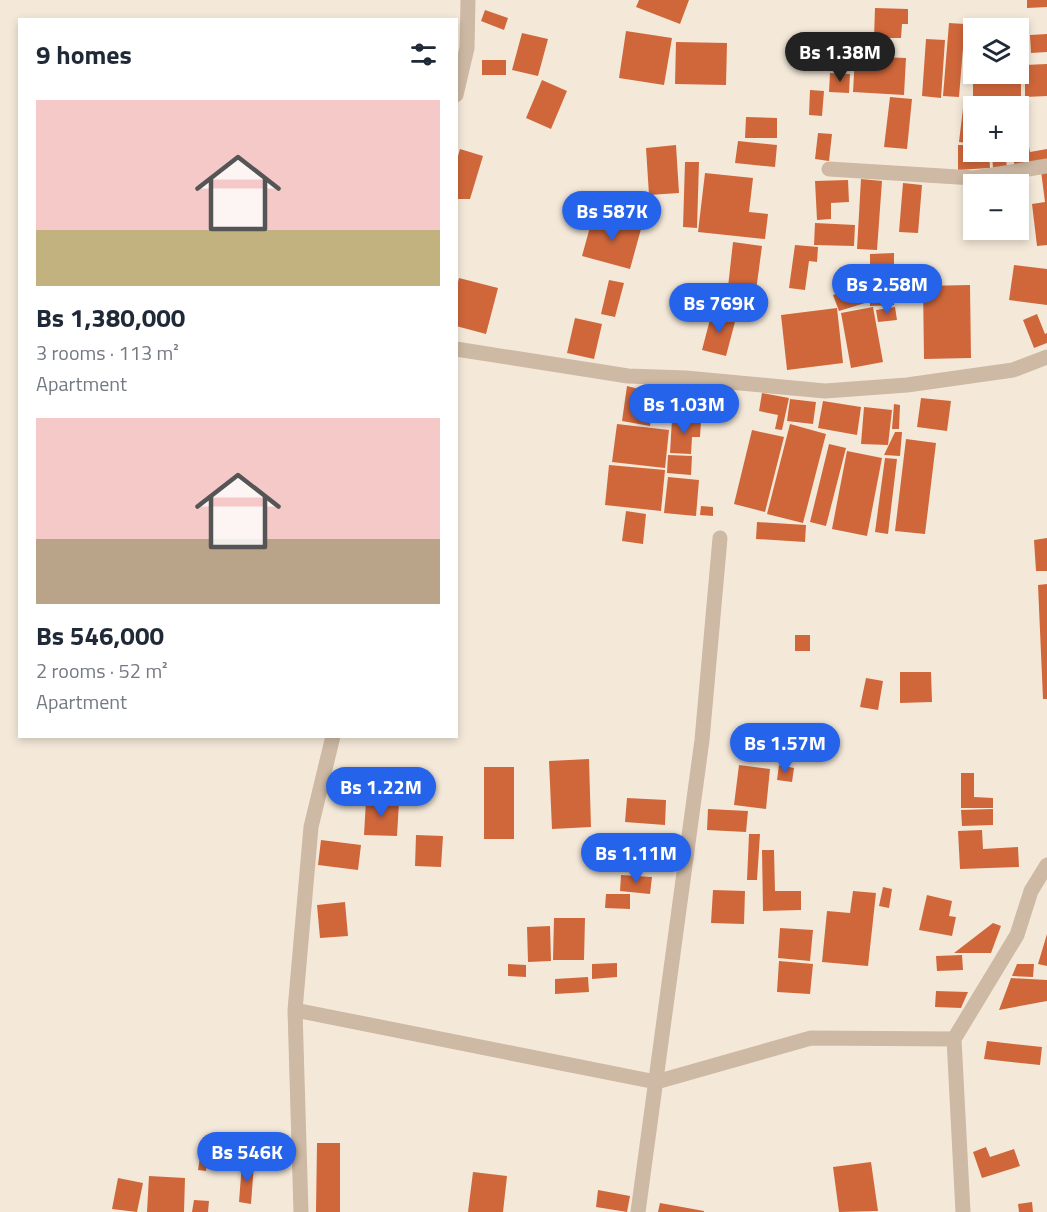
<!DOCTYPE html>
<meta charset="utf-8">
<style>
:root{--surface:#fff;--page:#f2f2f3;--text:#1f2937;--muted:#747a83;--accent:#2563eb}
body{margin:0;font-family:"Titillium Web",sans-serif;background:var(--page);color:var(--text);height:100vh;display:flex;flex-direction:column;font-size:22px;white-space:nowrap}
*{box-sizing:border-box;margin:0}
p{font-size:20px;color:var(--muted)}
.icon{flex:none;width:33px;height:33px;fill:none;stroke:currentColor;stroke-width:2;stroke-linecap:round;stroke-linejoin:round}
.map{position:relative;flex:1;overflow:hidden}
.drawer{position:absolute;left:18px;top:18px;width:440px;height:720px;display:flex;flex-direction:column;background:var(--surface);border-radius:0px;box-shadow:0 3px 9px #0003}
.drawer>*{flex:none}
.tools{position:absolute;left:963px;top:18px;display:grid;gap:12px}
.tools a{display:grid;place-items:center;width:66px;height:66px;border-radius:0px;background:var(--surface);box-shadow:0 3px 9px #0003;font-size:30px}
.price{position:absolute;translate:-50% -51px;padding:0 14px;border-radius:21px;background:var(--accent);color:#fff;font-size:20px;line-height:39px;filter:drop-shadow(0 2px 3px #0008)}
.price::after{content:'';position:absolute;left:50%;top:36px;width:18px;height:14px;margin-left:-9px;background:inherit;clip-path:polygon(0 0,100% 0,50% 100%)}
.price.on{background:#222;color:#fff}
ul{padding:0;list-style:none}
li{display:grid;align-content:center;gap:12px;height:318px;padding:0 18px}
li span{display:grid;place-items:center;height:186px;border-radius:0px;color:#555}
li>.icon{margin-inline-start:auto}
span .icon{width:108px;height:108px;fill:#fffc;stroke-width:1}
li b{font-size:26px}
h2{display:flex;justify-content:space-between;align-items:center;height:72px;padding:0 18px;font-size:26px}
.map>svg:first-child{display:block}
.building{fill:#d0673b}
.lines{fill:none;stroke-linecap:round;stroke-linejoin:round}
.minor{stroke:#cdb9a4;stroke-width:15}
</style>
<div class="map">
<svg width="1047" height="1212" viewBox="0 0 1047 1212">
<rect width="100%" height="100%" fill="#f4e9d9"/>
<!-- building -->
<path class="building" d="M639 0H689L680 24 636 7Z
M1027 0H1047V7L1027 8Z
M875 8 908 9V24H902L901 38H874Z
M485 10 508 18 504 30 481 21Z
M949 23 965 24 959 97 943 96Z
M626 31 672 38 664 85 619 78Z
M522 33 548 39 538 76 512 70Z
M1047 34V52L1031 53 1030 35Z
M926 39 945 40 941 98 922 96Z
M676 42 727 43 726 85 675 84Z
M855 56 906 58 904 95 853 92Z
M482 60H506V75H482Z
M1047 64V96L1025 97V65Z
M830 73 850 74 849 93 829 92Z
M973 76 1021 77V99L973 98Z
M542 80 567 91 551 129 526 118Z
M810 90 824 91 822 116 809 115Z
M890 97 912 99 907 149 884 147Z
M964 100 981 102V106H974V144L959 142Z
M746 117 777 118V138H745Z
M818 133 832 134 829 161 815 159Z
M1027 136 1030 152 1047 149V162L1015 168 1012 152H1018V137Z
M738 141 777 145 775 167 735 163Z
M676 145 679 193 649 195 646 148Z
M958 145H974V152H989L990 168 958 170Z
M460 149 483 156 470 199H456V163Z
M992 152H1005L1007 167 993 169Z
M685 162H699L697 228 683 227Z
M1047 170V245L1037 246 1032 204 1045 202 1041 171Z
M705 173 753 178 749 212 768 214 765 239 698 232Z
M861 179 882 181 877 250 857 249Z
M848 180 849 202 831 203V219L817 220 815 181Z
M903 183 922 185 918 233 899 232Z
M593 216 641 229 630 269 582 256Z
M815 223 855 225 854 246 814 245Z
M733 242 762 246 756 291 728 287Z
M795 245 818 247 817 262 809 261 805 290 789 288Z
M894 253V305L870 306V254Z
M1014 265 1047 269V305L1009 300Z
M459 278 498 288 486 334 456 326V290Z
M609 280 624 283 615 317 601 314Z
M970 285 971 358 924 359 923 286Z
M859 286 865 303 839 311 833 295Z
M873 307 883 362 851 368 841 313Z
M895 307 897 320 878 322 876 310Z
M837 308 843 363 787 370 781 315Z
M712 312 736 318 726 356 702 350Z
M1037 314 1045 334 1047 333V343L1034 348 1023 320Z
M575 318 602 324 594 359 567 353Z
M627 386 639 389 636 409 652 412 650 426 622 421Z
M762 393 789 398 782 430 775 429 778 415 759 411Z
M921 398 951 401 947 431 917 427Z
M790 399 816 402 813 424 787 421Z
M823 401 861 407 857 435 818 428Z
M894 404 900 405 899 429H892Z
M864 407 892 410 888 445 861 444Z
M672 419 701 421 700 437H692L691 454 670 453Z
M617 424 669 430 665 468 612 462Z
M790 424 826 434 803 523 767 514Z
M752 430 784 437 765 512 734 504Z
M895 432H902L900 456 884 455Z
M906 439 936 443 925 534 895 531Z
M829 444 846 448 826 526 810 522Z
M847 451 882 458 867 536 832 529Z
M668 455 692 456 691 475 667 473Z
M885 458 897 459 888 534 875 532Z
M609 465 665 470 661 511 605 505Z
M668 477 699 480 696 516 664 513Z
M701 506 713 507V516L700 515Z
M626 511 646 514 643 544 622 541Z
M757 522 806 525 805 542 756 539Z
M1047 538V571H1036L1034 540Z
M1047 584V699H1043L1038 585Z
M795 635H810V651H795Z
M900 672H931L932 702 900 703Z
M866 678 883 681 878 710 860 707Z
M589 759 591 827 552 829 549 761Z
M739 765 770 769 766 809 734 805Z
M779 765 794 768 792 782 777 780Z
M484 767H514V839H484Z
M961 773H974V797L993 798V808H961Z
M627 798 666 800 665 825 625 822Z
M366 800 399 802 397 836 364 835Z
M708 809 748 811 746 832 707 830Z
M993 809V825L962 826 961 810Z
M982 830 983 849 1018 847 1019 867 960 869 958 831Z
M749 834H760L757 880H747Z
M416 835 443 836 441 867 415 866Z
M321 840 361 845 358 870 318 865Z
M762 850H774L775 891H801V910L763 911Z
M621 875 652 877 650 894 620 891Z
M883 887 892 889 889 908 879 906Z
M713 890 745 891 744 924 711 923Z
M853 891 876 893 868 966 822 962 827 911 850 913Z
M606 894H630V909L605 908Z
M927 895 952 901 949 916 956 917 952 936 919 930Z
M345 902 348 936 320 938 317 905Z
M554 918H585L584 960H553Z
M993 923 1001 926 991 953H954Z
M550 926 551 961 528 962 527 927Z
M780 928 813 930 810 961 778 958Z
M1047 934V966L1038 964Z
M962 955 963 970 937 971 936 956Z
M779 961 813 964 810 994 777 992Z
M617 963V977L592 979V964Z
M508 964 526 965V977L508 976Z
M1017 964H1034L1033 977 1012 976Z
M588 977 589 992 555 994V979Z
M1011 978 1047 980V1001L999 1010Z
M936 991 968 992 961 1008 935 1007Z
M987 1041 1042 1047 1040 1065 984 1059Z
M203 1137 224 1139 223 1152 209 1151 206 1171 198 1170Z
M317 1143H340V1212H316Z
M986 1147 990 1157 1014 1149 1020 1166 982 1178 973 1152Z
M871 1162 878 1211 839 1212 833 1167Z
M242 1163 254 1164 251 1204 239 1202Z
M473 1172 507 1176 503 1212H468Z
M149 1176 185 1178 184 1212H147Z
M118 1178 143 1183 137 1212 112 1209Z
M598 1190 630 1196 627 1212 596 1207Z
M194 1200 209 1201 208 1212H192Z
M1032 1202 1033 1212H1019L1018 1204Z
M660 1203 704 1211V1212H658Z"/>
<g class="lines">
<!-- minor -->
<path class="minor" d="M456 95 467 48 468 0
M829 169 974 178 1047 166
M456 349 628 376 686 378 825 391 907 385 1013 370 1047 357
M295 1010 656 1082 811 1038 954 1039
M301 1212 295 1010 311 827 333 736
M638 1212 702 740 720 538
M963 1212 954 1039 1017 935 1031 891 1047 865"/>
</g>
</svg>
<div class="tools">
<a><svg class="icon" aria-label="layers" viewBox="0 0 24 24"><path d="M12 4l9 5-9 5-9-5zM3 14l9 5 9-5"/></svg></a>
<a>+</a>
<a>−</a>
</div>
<b class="price on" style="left:840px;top:83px">Bs 1.38M</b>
<b class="price" style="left:612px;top:242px">Bs 587K</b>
<b class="price" style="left:887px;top:315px">Bs 2.58M</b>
<b class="price" style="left:719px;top:334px">Bs 769K</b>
<b class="price" style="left:684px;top:435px">Bs 1.03M</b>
<b class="price" style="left:785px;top:774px">Bs 1.57M</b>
<b class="price" style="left:381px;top:818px">Bs 1.22M</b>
<b class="price" style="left:636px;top:884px">Bs 1.11M</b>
<b class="price" style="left:247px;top:1183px">Bs 546K</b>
<section class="drawer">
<h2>9 homes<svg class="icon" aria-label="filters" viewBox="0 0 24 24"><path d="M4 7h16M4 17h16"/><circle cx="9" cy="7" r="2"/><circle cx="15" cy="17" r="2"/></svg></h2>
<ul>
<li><span style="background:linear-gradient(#f6c9c9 70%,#c2b280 0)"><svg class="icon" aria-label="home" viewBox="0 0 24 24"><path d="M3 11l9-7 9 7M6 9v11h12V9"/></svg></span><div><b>Bs 1,380,000</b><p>3 rooms · 113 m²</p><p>Apartment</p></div></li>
<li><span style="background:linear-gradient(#f6c9c9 65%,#b9a48a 0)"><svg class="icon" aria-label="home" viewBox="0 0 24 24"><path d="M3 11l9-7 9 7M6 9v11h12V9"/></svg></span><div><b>Bs 546,000</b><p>2 rooms · 52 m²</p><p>Apartment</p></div></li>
</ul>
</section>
</div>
